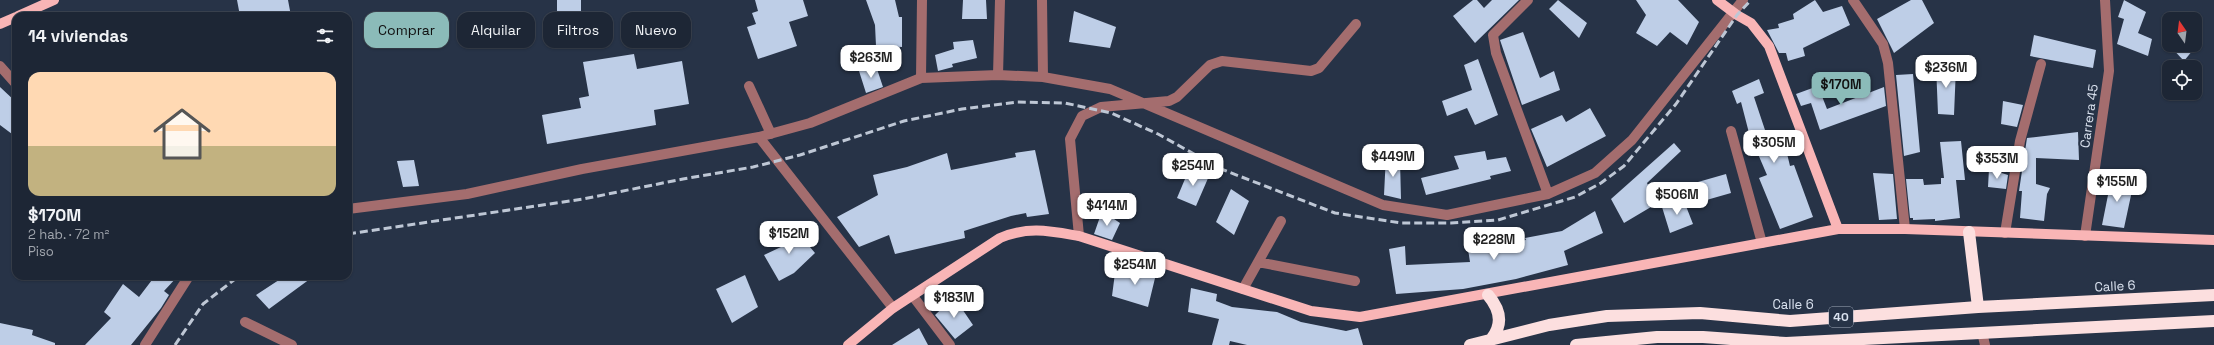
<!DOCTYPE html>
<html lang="es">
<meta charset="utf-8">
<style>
:root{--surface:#1d2635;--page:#2a3241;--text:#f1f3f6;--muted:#a0a5ad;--line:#3b4350;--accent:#8bbbb9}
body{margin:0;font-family:"Space Grotesk",sans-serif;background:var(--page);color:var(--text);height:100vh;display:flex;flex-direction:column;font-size:15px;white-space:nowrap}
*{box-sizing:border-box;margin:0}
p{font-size:13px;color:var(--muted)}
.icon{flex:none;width:22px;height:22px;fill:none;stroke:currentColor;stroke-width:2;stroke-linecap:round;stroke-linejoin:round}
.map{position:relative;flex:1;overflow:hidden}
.details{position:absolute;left:12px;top:12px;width:340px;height:268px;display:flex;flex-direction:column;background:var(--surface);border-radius:12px;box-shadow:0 1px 3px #0004,0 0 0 1px var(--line)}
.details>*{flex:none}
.guide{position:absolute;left:364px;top:12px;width:380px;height:36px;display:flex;gap:8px}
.needle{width:26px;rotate:346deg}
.fabs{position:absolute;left:2162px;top:12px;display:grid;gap:8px}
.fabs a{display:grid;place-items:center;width:40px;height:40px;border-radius:8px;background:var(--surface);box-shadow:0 1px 3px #0004,0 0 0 1px var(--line);font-size:20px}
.price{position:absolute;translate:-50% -34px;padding:0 9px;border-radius:8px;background:#fff;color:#222;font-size:13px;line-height:26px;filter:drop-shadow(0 1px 2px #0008)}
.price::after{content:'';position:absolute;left:50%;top:24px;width:12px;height:9px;margin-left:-6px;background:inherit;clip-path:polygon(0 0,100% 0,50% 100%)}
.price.selected{background:var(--accent);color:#111}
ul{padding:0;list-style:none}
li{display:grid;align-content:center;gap:8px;height:212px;padding:0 16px}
li span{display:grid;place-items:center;height:124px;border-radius:12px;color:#555}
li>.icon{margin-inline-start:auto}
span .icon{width:72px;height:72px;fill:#fffc;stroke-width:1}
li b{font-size:17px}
h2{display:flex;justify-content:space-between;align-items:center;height:48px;padding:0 16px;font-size:17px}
.pill{padding:0 14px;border-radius:12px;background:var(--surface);box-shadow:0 1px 3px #0004,0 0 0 1px var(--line);font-size:14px;line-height:36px}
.pill.selected{background:var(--accent);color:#111}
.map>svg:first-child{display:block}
.building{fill:#becee7}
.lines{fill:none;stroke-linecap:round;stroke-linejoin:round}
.minor{stroke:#a46d6e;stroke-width:10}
.major{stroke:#f9b5b6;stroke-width:10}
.highway{stroke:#fcdfdf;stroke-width:12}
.rail{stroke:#bec7d5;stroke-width:3;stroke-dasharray:8 4;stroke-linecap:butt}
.labels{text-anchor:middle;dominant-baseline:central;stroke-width:4;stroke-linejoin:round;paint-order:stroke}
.shield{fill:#273347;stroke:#a5aebd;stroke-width:1}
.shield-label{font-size:12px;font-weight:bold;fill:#dbe3f0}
.street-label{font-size:13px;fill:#dbe3f0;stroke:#273347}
</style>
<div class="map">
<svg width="2214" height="345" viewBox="0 0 2214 345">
<rect width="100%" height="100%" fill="#273347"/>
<!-- building -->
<path class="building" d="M237 0H288L291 16H240Z
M557 0H581V44H557Z
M755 0H803L808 16 789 22 797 46 758 59 747 27 756 24 752 13 758 11Z
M866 0H895L899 17H902V47L876 46 875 25Z
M963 0H986L987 19H962Z
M1473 0H1477L1484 8 1492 0H1519L1475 43 1453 16Z
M1558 0 1587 23 1579 38 1549 9Z
M1636 0H1678L1699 22 1687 45 1670 32 1657 46 1636 33 1646 15Z
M1815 0 1823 12 1842 6 1850 25 1803 48 1805 56 1788 61 1786 53H1779L1767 30 1779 28 1778 24 1794 19 1793 14Z
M1911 0H1922L1934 23 1894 53 1877 19Z
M2124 0 2146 12 2138 33 2152 39 2148 56 2117 44 2124 19 2118 17Z
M1074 11 1116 27 1110 48 1069 42Z
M1523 32 1540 78 1554 71 1560 90 1522 105 1500 40Z
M2034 35 2096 50 2093 68 2030 56Z
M973 40 977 58 952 64 953 67 938 71 935 55 954 49 953 42Z
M2169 45H2197L2184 61Z
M634 54 637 69 682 61 689 104 654 110 656 125 547 144 542 115 581 108 579 98 589 96 583 62Z
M1478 59 1498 115 1475 125 1467 108 1447 116 1442 101 1472 90 1464 65Z
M1936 65 1956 67 1954 115 1938 114Z
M876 66 883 87 866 93 859 71Z
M1913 74 1920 152 1904 156 1896 75Z
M1759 79 1764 93 1754 97 1769 142 1783 137 1790 166 1794 165 1813 217 1780 229 1759 178 1767 175 1749 133 1741 102 1737 104 1732 91Z
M1818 86 1827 109 1884 87 1886 106 1820 130 1811 103 1801 106 1796 94Z
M0 87 16 102V137L0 125Z
M2003 101 2023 105 2017 127 2001 124Z
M1590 108 1606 136 1547 167 1531 129 1562 115 1566 122Z
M2078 132 2079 160 2036 158V184L2050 188 2047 194 2044 221 2020 218 2022 191H2019L2027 138Z
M1961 141 1965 180H1956L1960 218 1935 221V219L1913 220V218H1910L1906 179H1923L1924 185 1941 184V178H1944L1940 142Z
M1674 143 1681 151 1647 183 1656 204 1624 223 1611 199Z
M1035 150 1049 214 1027 217 1026 213 1011 216 964 231 965 238 895 254 889 235 859 247 837 217 878 195 873 175 907 167 947 153 951 170 1016 157 1015 153Z
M1485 151 1487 160 1506 157 1511 171 1490 176 1491 179 1426 195 1421 178 1459 169 1454 156Z
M1386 155 1400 161 1401 199 1384 195Z
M414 160 419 186 403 187 397 161Z
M1190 167 1209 176 1196 206 1177 198Z
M1989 169 2008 175 2006 189 1988 187Z
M1873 173 1893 174 1897 219 1879 220Z
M1726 174 1731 193 1703 201 1698 182Z
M2112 175 2133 186 2124 228 2102 225Z
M1231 189 1249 201 1234 235 1216 222Z
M1684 201 1693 224 1670 233 1662 207Z
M1102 211 1120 223 1112 240 1094 234Z
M1595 211 1603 233 1564 251 1568 265 1516 279 1463 289 1396 294 1389 249 1405 246 1406 265 1470 262 1468 249 1526 240 1525 238 1562 231Z
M794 228 815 253 794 273 779 281 764 255 783 246 777 240Z
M1135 266 1156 274 1148 307 1112 296 1115 273 1134 274Z
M745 275 758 307 732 323 716 289Z
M155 276H178L164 291 169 295 161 308 131 345H85L111 318 104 312 123 284 139 297Z
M285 276H314L269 309 256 295Z
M1191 288 1217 294 1216 301 1232 307 1277 312 1301 322 1346 331 1358 328 1363 345H1247L1230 341 1229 345H1212L1219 319 1188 312Z
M954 297 973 325 955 339 935 315Z
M0 323 33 330 32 335 55 343V345H0Z
M919 328 928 345H892Z"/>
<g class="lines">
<!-- minor -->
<path class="minor" d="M1042 0 1043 77
M1528 0 1493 35 1496 53 1548 194
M1853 0 1883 44 1888 63 1905 229
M0 66 16 84
M998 75 1000 0
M921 78 922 0
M749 86 771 134
M1731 131 1762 243
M759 137 893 308
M348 209 467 194 582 169 759 137 810 123 921 78 998 75 1043 77 1110 89 1383 205 1447 215 1548 194 1595 173 1632 140 1743 0
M2005 233 2020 141 2041 64
M1079 236 1070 139 1082 116 1101 107 1169 101 1177 97 1210 65 1222 61 1311 71 1319 68 1356 24
M2085 236 2109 71 2105 0
M1258 262 1355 281
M1243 289 1281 221
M912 295 950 345
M245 322 292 345
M1982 332 1985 345
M145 345 189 276"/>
<!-- major -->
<path class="major" d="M1717 0 1737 15 1751 23 1769 46 1838 229
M18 16 54 0
M0 24 16 17
M848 345 893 308 1000 238C1028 226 1050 231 1079 236L1311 311 1360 317 1838 229H1905L2214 240"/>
<!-- highway -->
<path class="highway" d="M1969 232 1978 307
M1488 295C1499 308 1504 323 1492 338
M1470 345 1549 325 1607 316 1700 313 1790 321 1978 307 2214 295
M1576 345 1657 337H1703L1786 343 2214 321"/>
<!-- rail -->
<path class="rail" d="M348 234 583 199 683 179 753 167 800 155 904 121 962 109 1017 102 1065 103 1111 113 1158 134 1221 169 1335 213 1401 223H1451L1498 220 1575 197 1601 183 1624 166 1676 104 1737 15 1751 0
M175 345 203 304 239 276"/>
</g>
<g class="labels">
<!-- shield labels -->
<rect class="shield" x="1829" y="307" width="24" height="20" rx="3"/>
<g class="shield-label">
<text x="1841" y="317">40</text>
</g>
<!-- street labels -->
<g class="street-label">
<text transform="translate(2089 116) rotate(-82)">Carrera 45</text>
<text transform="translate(2115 286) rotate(-3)">Calle 6</text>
<text x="1793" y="304">Calle 6</text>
</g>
</g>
</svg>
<div class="fabs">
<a><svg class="needle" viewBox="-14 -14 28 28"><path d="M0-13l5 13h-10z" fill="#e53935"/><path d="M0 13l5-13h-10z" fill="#a0a5ad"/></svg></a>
<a><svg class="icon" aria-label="locate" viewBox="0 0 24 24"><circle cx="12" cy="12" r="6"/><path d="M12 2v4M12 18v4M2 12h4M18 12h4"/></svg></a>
</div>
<b class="price" style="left:871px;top:79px">$263M</b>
<b class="price" style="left:1946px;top:89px">$236M</b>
<b class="price selected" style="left:1841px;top:106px">$170M</b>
<b class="price" style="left:1774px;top:164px">$305M</b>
<b class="price" style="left:1393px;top:178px">$449M</b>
<b class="price" style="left:1997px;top:180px">$353M</b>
<b class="price" style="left:1193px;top:187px">$254M</b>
<b class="price" style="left:2117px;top:203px">$155M</b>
<b class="price" style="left:1677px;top:216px">$506M</b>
<b class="price" style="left:1107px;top:227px">$414M</b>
<b class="price" style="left:789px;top:255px">$152M</b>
<b class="price" style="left:1494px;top:261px">$228M</b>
<b class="price" style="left:1135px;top:286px">$254M</b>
<b class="price" style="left:954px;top:319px">$183M</b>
<div class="guide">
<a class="pill selected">Comprar</a>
<a class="pill">Alquilar</a>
<a class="pill">Filtros</a>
<a class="pill">Nuevo</a>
</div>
<section class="details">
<h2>14 viviendas<svg class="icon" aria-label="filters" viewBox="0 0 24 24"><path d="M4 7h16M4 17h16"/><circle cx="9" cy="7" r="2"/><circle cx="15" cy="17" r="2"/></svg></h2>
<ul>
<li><span style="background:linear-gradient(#ffd9b3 60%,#c2b280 0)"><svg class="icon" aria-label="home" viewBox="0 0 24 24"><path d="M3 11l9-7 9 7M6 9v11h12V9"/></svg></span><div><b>$170M</b><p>2 hab. · 72 m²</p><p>Piso</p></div></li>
</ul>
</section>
</div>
